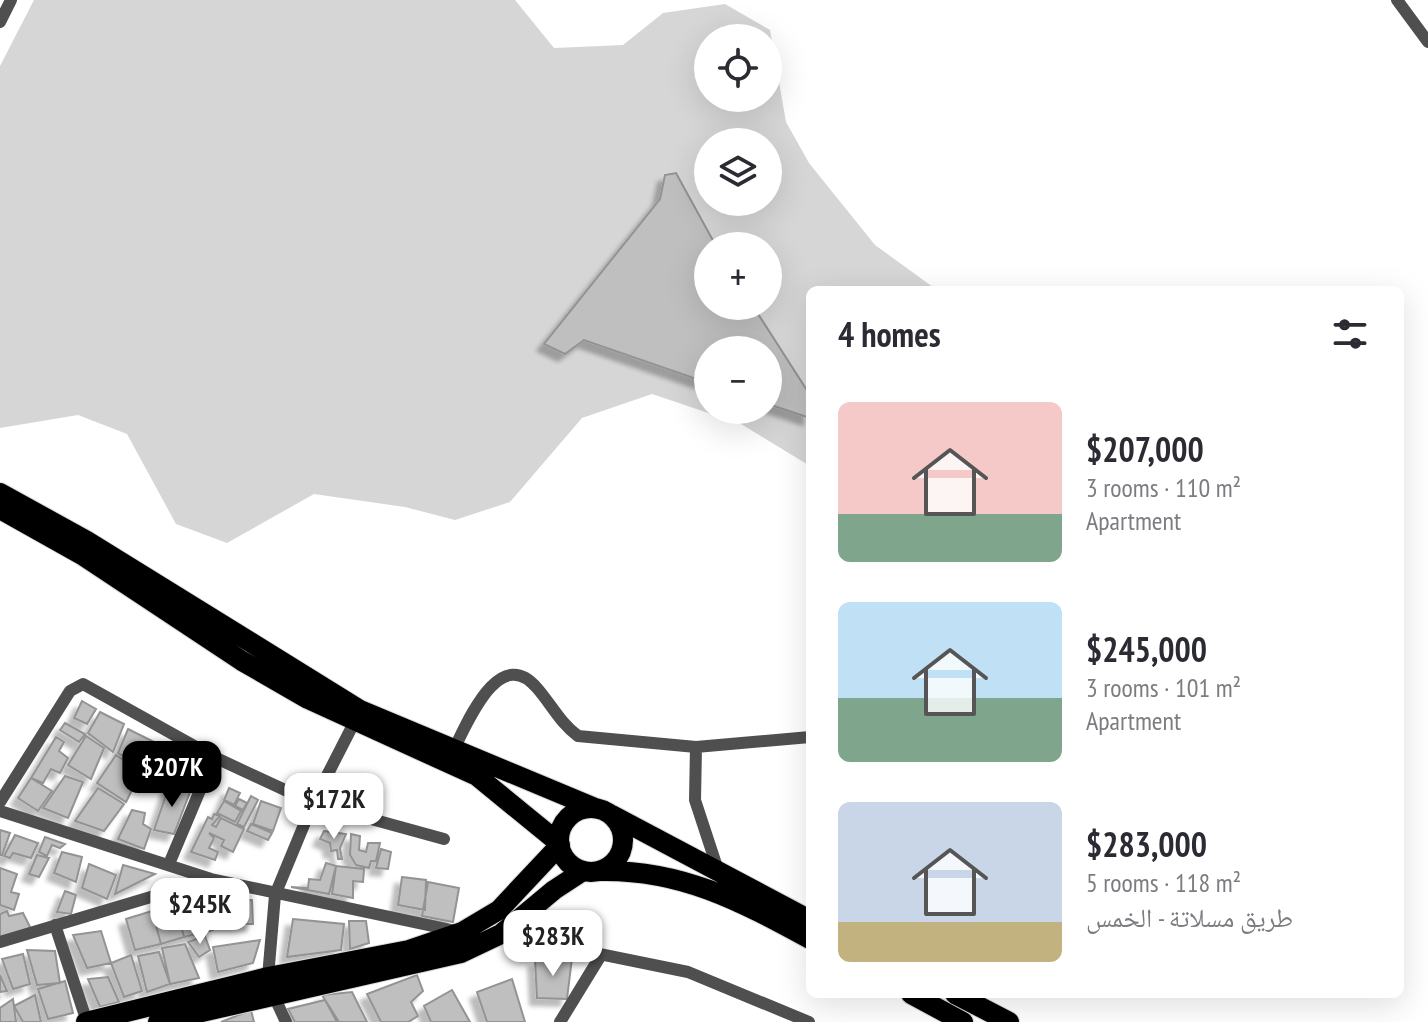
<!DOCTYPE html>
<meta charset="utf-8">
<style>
:root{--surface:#fff;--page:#f2f2f3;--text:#2b2b33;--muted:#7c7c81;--accent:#000}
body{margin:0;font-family:"PT Sans Narrow","Noto Naskh Arabic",sans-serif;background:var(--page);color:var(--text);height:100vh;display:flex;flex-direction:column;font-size:30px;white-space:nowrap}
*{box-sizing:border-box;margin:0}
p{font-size:26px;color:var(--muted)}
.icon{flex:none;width:44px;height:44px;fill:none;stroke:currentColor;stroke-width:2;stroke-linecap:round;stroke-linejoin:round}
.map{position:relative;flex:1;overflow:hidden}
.drawer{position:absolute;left:806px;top:286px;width:598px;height:712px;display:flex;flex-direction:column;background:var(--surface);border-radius:12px;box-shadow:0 8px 32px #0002}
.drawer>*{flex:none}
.fabs{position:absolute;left:694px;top:24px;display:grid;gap:16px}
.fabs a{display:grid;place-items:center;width:88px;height:88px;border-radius:50%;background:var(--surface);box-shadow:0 8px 32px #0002;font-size:40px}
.price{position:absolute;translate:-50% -68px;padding:0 18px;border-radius:16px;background:#fff;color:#222;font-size:26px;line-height:52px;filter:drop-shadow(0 2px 4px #0008)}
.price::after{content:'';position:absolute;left:50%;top:48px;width:24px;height:18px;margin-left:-12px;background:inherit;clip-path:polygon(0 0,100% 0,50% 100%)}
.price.selected{background:var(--accent);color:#fff}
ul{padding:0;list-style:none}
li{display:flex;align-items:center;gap:24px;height:200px;padding:0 32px}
li span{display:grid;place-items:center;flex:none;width:224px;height:160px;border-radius:12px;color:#555}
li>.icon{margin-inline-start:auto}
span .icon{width:96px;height:96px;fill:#fffc;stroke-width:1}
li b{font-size:34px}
h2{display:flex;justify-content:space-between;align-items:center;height:96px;padding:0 32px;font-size:34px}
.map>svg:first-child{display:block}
.green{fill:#d6d6d6;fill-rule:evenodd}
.building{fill:#bfbfbf;stroke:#939393;stroke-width:2;filter:url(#shadow)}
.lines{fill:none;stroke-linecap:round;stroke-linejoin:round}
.primary-casing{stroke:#dbdbdb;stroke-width:22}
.trunk-casing{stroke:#dbdbdb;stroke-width:22}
.minor{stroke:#4f4f4f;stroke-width:12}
.primary{stroke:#000;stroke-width:20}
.trunk{stroke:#000;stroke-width:20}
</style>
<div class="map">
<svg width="1428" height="1022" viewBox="0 0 1428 1022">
<defs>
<filter id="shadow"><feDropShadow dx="-7" dy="7" stdDeviation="2" flood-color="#0004"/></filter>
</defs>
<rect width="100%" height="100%" fill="#fff"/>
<!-- green -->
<path class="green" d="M34 0H515L554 48 623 45 663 13 725 4 770 30 786 122 809 163 875 245 937 290H810V466L741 424 652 394 582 418 510 502 455 520 405 507 314 494 227 543 176 524 127 434 78 415 0 428V66ZM708 38H768V98H708ZM708 142H768V202H708ZM708 246H768V306H708ZM708 350H768V410H708Z"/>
<!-- building -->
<path class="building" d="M676 173 716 246H708V306H753L810 395V418L768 404V350H708V383L584 340 565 354 544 344 660 199 665 175Z
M82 701 96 709 87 724 74 718Z
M100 712 124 724 113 752 88 733Z
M65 723 85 734 79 742 60 730Z
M128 729 162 746 148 772 118 753Z
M86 736 104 748 91 779 68 765Z
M56 737 64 742 59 751 68 758 60 773 51 769 43 783 31 778Z
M165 754 198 775 193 785 184 782 186 777 176 769 171 778 157 768Z
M116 755 141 772 126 802 97 783Z
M65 776 83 782 68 818 43 808Z
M31 778 52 791 38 811 18 798Z
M170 783 190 792 174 834 154 830Z
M98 788 124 804 104 831 75 821Z
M229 788 240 793 234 805 224 800Z
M251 796 258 800 244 827 237 824Z
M239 799 247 803 243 810 235 806Z
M224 801 241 811 235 822 217 813Z
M261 801 281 808 273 831 253 824Z
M132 810 145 813 143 824 151 829 144 849 118 839Z
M214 814 220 816 212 825 216 827 221 818 244 829 233 852 221 846 224 840 209 833 214 838 209 848 218 852 215 860 191 852 208 817 212 819Z
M251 824 272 833 268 840 247 831Z
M0 830 10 833 2 855H0Z
M324 831 346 834 340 848 342 859H338L337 850 331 851 330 843 320 839Z
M351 834 360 836 359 850 366 852 368 843H380L376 861H371L369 868 356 865 350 855Z
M15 835 38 843 31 858 13 853 10 858 4 856Z
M45 837 65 844 60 848 52 845 47 856 39 852Z
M381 849 391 852 388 869 376 868Z
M62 852 82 857 76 882 54 873Z
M37 855 49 858 39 877 29 874Z
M326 863 336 866 329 894 291 887 308 888 309 879 320 880Z
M89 864 116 875 107 899 82 888Z
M123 865 155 874 115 894Z
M336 866 364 869 363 882 353 881V898L332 894Z
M0 868 17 874 11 892 19 894 14 910 0 905Z
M402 877 426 880 425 910 398 905Z
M428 882 459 888 453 922 422 916Z
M65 891 76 895 71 914 57 912Z
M202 898 213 930 184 937 175 902Z
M252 900 253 924H215L207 902Z
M175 902 184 937 161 944 152 911Z
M7 911 9 916 23 913 31 929 0 939V914Z
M152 911 161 944 135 950 126 919Z
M293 919 344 924 341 950 287 957Z
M349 921H366L369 943 350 949Z
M101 931 111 963 87 968 73 935Z
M205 936 210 950 199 957 188 942Z
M260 940 253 963 218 972 213 947Z
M185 944 199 978 170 984 162 948Z
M27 950 55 951 60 983 37 985Z
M159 952 170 984 147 992 138 956Z
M23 954 30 984 13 989 2 959Z
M131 955 142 991 124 997 111 963Z
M572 958 567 999 537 998 535 960Z
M0 975 7 991 0 992Z
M417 975 423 991 411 1002 418 1016 408 1022H381L367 994Z
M108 977 119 1002 100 1007 88 979Z
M512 979 525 1022H487L477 992Z
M65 981 73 1013 48 1019 38 989Z
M452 990 470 1022H431L424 1006Z
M352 992 367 1022H339L322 995Z
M35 995 41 1022H23L14 1006Z
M13 999 16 1022H0V1008Z
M325 1000 337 1022H295L288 1009Z
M251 1010 254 1022H221Z"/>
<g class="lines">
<!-- primary casing -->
<g class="primary-casing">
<path id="primary" d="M86 1022 268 977 409 950 462 932 499 910 560 845
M158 1022 461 953 501 934 554 890 583 871"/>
</g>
<!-- trunk casing -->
<g class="trunk-casing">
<path id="trunk" d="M0 493 87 541 360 710 595 808
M0 509 82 555 242 661 308 699 477 776 559 843
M559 840a32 32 0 1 1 64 0a32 32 0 1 1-64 0Z
M612 815 810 920
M599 871C681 869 740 901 810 939
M911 994 963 1022
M955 994 1009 1022"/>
</g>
<!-- minor -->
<path class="minor" d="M1397 0 1428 42
M0 22 11 0
M696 747 695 800 718 870
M454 749C467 724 499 643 537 688 551 704 561 724 578 736L696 747 810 737
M0 802 70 691 83 684 214 757 313 803 444 839
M0 811 211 879 456 931
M169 864 214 757
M55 925 87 1022
M501 934 688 972 809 1022
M0 942 211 879
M268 977 275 895 313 803 358 715
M273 994 286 1022
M560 1022 601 955"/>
<!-- primary -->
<use href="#primary" class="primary"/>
<!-- trunk -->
<use href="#trunk" class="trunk"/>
</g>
</svg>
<div class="fabs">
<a><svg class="icon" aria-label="locate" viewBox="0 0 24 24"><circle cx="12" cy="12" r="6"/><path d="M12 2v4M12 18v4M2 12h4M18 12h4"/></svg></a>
<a><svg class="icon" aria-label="layers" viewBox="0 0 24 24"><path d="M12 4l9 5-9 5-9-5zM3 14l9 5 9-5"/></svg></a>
<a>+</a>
<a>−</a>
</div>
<b class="price selected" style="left:172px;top:809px">$207K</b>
<b class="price" style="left:334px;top:841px">$172K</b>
<b class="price" style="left:200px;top:946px">$245K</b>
<b class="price" style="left:553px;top:978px">$283K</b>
<section class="drawer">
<h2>4 homes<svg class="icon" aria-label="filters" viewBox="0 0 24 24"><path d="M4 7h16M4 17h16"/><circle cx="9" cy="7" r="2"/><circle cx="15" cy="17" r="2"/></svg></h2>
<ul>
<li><span style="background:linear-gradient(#f6c9c9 70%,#7fa58c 0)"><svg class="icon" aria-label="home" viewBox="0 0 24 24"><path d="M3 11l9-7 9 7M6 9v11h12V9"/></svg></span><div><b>$207,000</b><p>3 rooms · 110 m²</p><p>Apartment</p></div></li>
<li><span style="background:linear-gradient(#bfe0f5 60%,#7fa58c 0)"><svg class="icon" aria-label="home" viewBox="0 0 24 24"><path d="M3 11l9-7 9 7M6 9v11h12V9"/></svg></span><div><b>$245,000</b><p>3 rooms · 101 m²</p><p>Apartment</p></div></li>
<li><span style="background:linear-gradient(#c9d6e8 75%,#c2b280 0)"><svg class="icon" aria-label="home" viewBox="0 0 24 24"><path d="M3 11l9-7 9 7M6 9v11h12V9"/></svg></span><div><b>$283,000</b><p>5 rooms · 118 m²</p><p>طريق مسلاتة - الخمس</p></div></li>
</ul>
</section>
</div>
